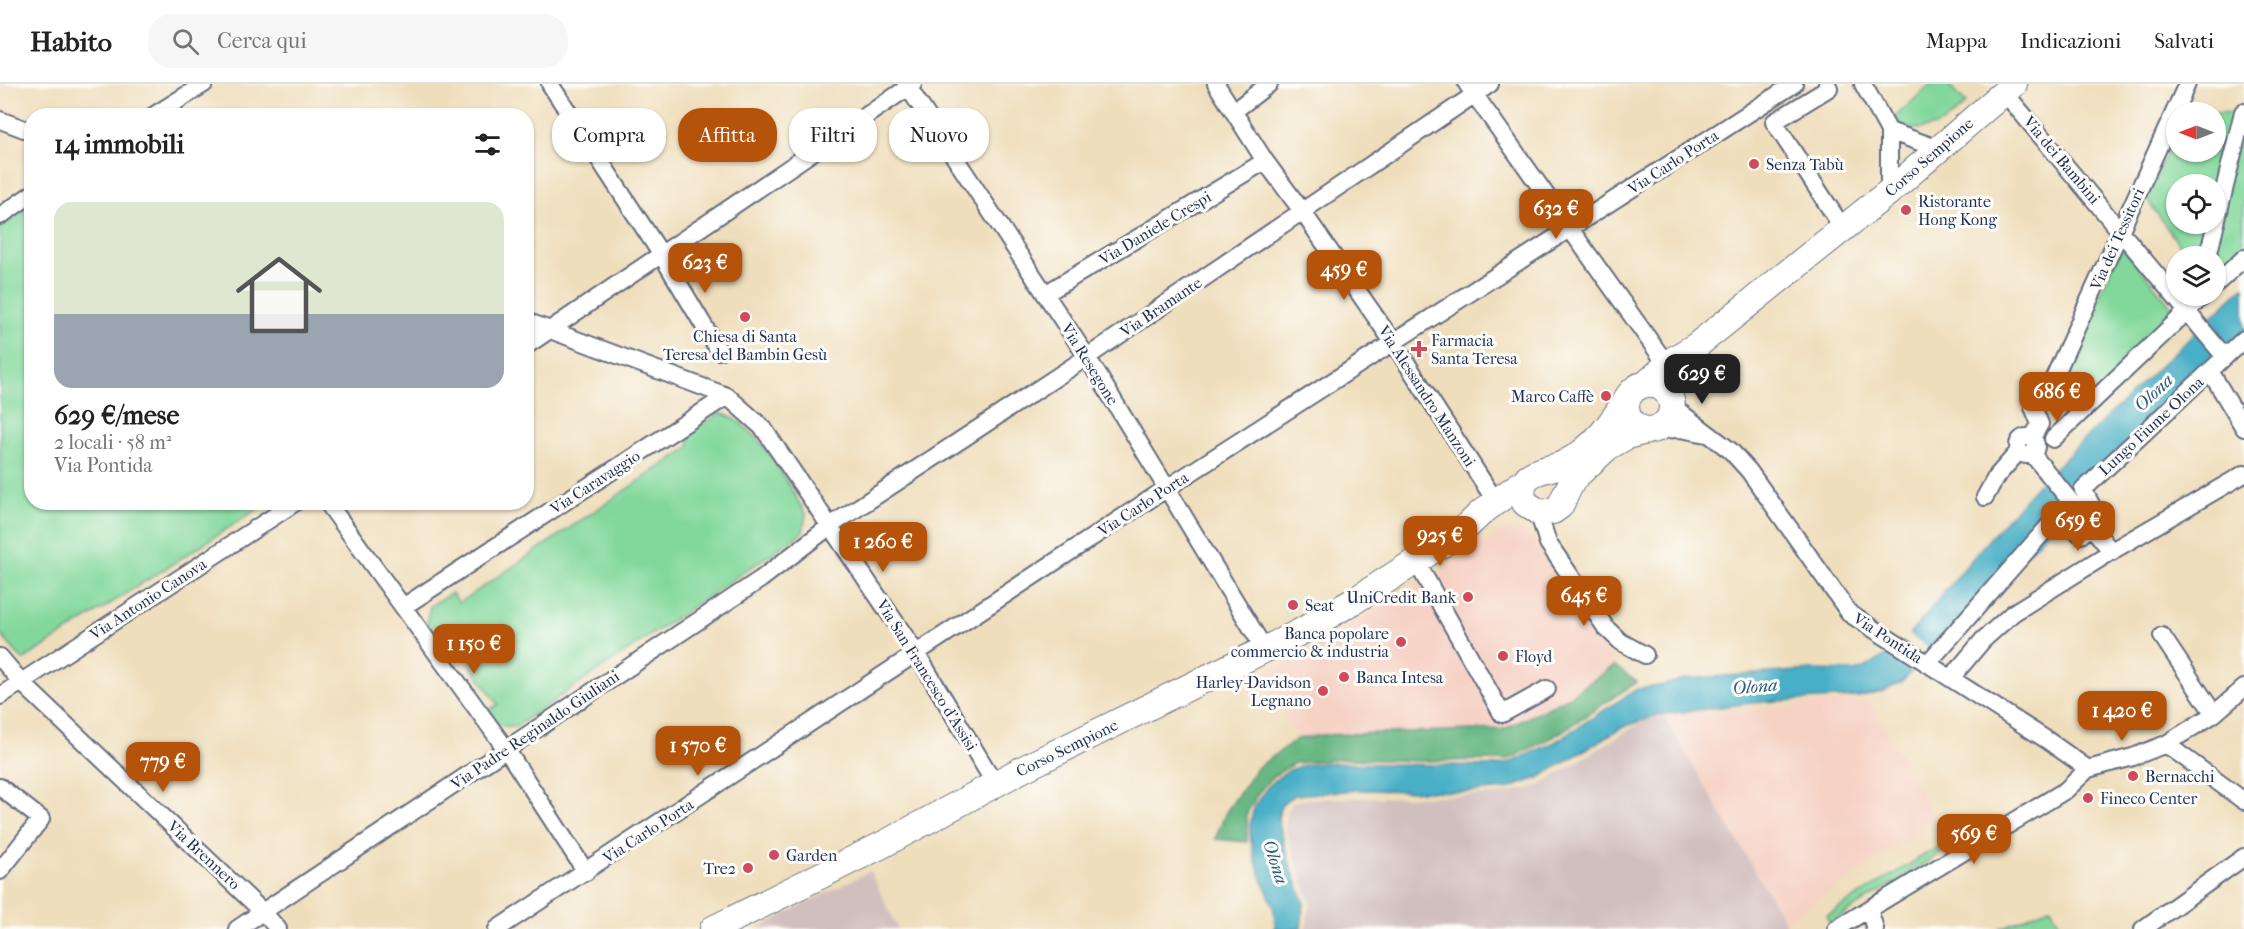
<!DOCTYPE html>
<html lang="it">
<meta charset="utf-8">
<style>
:root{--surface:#fff;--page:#f6f6f6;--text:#222;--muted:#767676;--line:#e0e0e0;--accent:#b45309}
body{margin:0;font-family:"IM FELL French Canon",serif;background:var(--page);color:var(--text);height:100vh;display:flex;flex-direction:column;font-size:22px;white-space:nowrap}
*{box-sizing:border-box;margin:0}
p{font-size:20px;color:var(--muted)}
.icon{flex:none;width:33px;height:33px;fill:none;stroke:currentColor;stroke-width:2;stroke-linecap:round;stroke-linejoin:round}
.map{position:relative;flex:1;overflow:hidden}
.side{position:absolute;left:24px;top:24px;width:510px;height:402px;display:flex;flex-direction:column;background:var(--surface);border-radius:24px;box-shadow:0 2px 4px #0004}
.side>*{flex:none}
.hud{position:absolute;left:552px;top:24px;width:570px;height:54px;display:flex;gap:12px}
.needle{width:39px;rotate:270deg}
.tools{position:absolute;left:2166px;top:18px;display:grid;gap:12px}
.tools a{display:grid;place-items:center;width:60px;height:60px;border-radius:50%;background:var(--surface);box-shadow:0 2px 4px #0004;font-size:30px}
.price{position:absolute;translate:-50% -51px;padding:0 14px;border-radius:12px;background:var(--accent);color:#fff;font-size:20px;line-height:39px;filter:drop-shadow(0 2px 3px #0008)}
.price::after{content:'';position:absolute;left:50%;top:36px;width:18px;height:14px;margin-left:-9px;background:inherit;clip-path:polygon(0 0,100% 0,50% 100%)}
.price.selected{background:#222;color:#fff}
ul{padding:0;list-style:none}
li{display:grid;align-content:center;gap:12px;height:318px;padding:0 30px}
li+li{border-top:2px solid var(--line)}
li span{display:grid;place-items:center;height:186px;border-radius:18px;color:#555}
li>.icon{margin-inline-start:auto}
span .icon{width:108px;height:108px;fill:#fffc;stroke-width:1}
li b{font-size:26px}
h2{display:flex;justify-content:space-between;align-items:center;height:72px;padding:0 30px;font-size:26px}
.chip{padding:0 21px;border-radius:24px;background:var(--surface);box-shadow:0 2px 4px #0004;font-size:21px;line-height:54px}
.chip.selected{background:var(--accent);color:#fff}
header{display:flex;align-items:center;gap:36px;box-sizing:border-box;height:84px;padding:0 30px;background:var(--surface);border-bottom:2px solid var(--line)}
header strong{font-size:28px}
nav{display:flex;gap:33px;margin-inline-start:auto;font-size:21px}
.search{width:420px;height:54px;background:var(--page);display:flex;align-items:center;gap:15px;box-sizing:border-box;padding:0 21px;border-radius:24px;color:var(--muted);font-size:22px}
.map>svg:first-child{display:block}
.built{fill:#f6d2c5}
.industrial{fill:#d1bfbf}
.green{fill:#82d89b;stroke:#4e847c;stroke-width:1.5;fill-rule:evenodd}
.forest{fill:#69b883;stroke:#427470;stroke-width:1.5}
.water{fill:#47afc6;stroke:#316f92;stroke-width:1.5}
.pier{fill:#efdebc}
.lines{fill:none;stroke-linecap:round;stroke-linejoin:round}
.street-casing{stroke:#656c7f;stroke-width:20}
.primary-casing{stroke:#656c7f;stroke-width:28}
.street{stroke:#fff;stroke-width:16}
.primary{stroke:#fff;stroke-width:26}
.poi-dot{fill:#d1495b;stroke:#fdfcf7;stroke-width:2}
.labels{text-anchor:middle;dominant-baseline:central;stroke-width:6;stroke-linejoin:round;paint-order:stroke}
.street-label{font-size:16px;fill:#1b2f5e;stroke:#fdfcf7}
.poi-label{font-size:16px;fill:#1b2f5e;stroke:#fdfcf7;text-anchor:start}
.water-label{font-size:18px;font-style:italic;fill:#2a5c82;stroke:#fdfcf7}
</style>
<header>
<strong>Habito</strong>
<div class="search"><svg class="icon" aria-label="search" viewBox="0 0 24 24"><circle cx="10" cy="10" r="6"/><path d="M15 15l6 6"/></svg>Cerca qui</div>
<nav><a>Mappa</a><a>Indicazioni</a><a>Salvati</a></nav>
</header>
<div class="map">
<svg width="2244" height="845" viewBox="0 0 2244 845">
<rect width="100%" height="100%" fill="#fdfcf7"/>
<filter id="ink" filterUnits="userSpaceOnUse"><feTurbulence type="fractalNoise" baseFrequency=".0167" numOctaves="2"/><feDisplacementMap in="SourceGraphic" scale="12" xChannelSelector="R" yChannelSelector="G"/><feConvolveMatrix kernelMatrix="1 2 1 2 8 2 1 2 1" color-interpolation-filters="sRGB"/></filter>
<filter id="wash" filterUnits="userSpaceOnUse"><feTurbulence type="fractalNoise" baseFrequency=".008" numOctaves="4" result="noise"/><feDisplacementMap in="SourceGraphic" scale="24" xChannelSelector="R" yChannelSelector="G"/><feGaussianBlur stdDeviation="1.35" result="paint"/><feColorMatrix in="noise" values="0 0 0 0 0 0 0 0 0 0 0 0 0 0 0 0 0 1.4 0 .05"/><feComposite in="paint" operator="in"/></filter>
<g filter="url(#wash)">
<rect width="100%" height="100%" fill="#efdebc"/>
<!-- built -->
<path class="built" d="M1502 446 1523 447 1548 475 1614 582 1562 617 1504 645 1323 651 1297 655 1264 591 1434 492Z
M1869 616 1936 737 1785 838 1663 631Z"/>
<!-- industrial -->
<path class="industrial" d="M1663 631 1789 845H1305L1311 820 1286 746V730L1293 718 1309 715 1499 711 1539 702 1643 637Z
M870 787 898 845H756Z"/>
<!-- green -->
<path class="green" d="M1931 0H1948L1966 19C1947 40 1932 48 1903 44L1894 34Z
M2244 28V162L2216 191V172H2187L2146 114 2176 49V68H2216V29ZM2176 100H2216V140H2176Z
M31 121 32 418 267 419 23 576 0 550V144Z
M2122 163 2178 230 2064 347 2061 327 2053 310Z
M720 329C759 339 786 398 806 430L803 448 515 643 499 641 488 627 498 620 445 546 435 552 427 539 430 522 452 509 459 519 689 363 690 349Z
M1937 763 1941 769 1830 839 1826 832Z
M2051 823 2062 845H1999Z"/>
<!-- forest -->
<path class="forest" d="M1614 582 1637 598 1553 653 1507 676 1428 677 1343 675 1294 679 1272 693 1258 709 1247 729V758L1215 755 1226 728 1257 684 1297 655 1323 651 1504 645 1562 617Z"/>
<!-- water -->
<path class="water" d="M2244 202V249L2226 266 2203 241Z
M2196 247 2218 273 1902 598 1882 608 1858 613 1760 618 1657 631 1621 644 1540 693 1507 705 1473 708 1358 706 1295 711 1285 717 1280 724 1278 735 1288 775 1304 818 1301 845H1274C1279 826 1265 805 1259 787 1247 754 1244 727 1270 701 1277 694 1287 686 1297 683 1306 680 1316 680 1325 679L1496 682 1509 679 1555 658 1637 605 1664 601 1684 595 1812 586 1853 587 1863 585 1886 571 1909 551 1982 463 2040 398Z"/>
<!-- pier -->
<path class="pier" d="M1906 549 1932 566 1913 588 1883 569Z"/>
</g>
<g filter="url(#ink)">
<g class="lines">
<!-- street casing -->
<g class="street-casing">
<path id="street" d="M550 0 661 170 719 267
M906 0 1087 273 1265 566
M1216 0 1265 77 1302 127 1393 258 1496 418
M1467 0 1667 281
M1827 0 1829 4 1774 38 1844 146
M1863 0 1889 47V108
M2005 9 2225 273
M1234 27 1269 0
M153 32 204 0
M0 36 32 48
M1889 47 1939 65
M0 132 32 110
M2208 172 2243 28
M2216 200 2244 174
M1045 210 1265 77
M526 237 727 312 763 344 917 570 995 700
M526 262 913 0
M2210 287 2244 344
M2047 309 2187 0
M1672 322 1731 367 1749 387 1850 530 2047 656 2088 685
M1654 346 1680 345 1707 350
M2018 362a9 9 0 1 1 18 0a9 9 0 1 1-18 0Z
M2032 354 2040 340 2033 323
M2053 355 2203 212
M2032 370 2112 468
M1985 413 1996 393 2019 367
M327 418 506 665 586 788
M1535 427 1540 434 1548 459 1606 544 1621 558 1645 571
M1416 477 1502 630 1547 605
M403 523 727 312
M2162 552 2214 630
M0 573 21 598 263 828 278 845
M1927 580 2060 429 2081 451 2091 443 2097 431 2083 406 2244 255
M1951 594 1983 556 2013 529 2117 464 2244 390
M0 612 296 418
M2166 660 2244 717
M0 703 41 735 0 787
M1869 825 1875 845
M237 845 761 495 830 442 1087 273 1490 0
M497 845 1167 404 1794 0
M1836 845 2066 706 2088 685 2133 673 2166 660 2214 630 2244 604
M2143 845 2244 773"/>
</g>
<!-- primary casing -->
<g class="primary-casing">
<path id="primary" d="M1647 299 1671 277 1696 262 1889 108 2014 0
M1626 323a23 23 0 1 1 46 0a23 23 0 1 1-46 0Z
M1629 311C1613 338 1593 366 1563 380 1552 385 1538 385 1528 393 1521 400 1521 410 1525 419L1540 429 1553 427 1560 422 1573 395 1608 363 1627 352 1651 346
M713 845 884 760 1023 685 1300 548 1354 517 1461 448 1482 428 1526 396"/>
</g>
<!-- street -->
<use href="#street" class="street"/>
<!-- primary -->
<use href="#primary" class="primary"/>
</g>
</g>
<!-- markers -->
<g class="poi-dot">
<circle cx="1754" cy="80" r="6"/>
<circle cx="1906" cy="126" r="6"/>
<circle cx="745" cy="233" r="6"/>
<path d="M1416 256h6v6h6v6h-6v6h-6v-6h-6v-6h6z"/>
<circle cx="1606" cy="312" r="6"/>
<circle cx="1468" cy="513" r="6"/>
<circle cx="1293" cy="521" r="6"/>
<circle cx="1401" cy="558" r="6"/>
<circle cx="1503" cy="572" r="6"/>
<circle cx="1344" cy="593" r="6"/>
<circle cx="1323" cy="607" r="6"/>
<circle cx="2133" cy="692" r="6"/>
<circle cx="2088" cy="714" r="6"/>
<circle cx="774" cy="771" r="6"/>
<circle cx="748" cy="784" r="6"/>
</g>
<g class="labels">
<!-- street labels -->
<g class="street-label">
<text transform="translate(1929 73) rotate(-41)">Corso Sempione</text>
<text transform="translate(2062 76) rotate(50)">Via dei Bambini</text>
<text transform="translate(1673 78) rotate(-33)">Via Carlo Porta</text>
<text transform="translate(1155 144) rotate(-31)">Via Daniele Crespi</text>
<text transform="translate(2117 155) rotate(-66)">Via dei Tessitori</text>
<text transform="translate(1161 223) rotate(-34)">Via Bramante</text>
<text transform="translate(1090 280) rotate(58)">Via Resegone</text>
<text transform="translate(1427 312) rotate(57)">Via Alessandro Manzoni</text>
<text transform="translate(2151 342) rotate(-43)">Lungo Fiume Olona</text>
<text transform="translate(595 398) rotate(-33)">Via Caravaggio</text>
<text transform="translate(1143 420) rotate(-33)">Via Carlo Porta</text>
<text transform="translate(148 515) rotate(-33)">Via Antonio Canova</text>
<text transform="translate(1888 554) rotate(33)">Via Pontida</text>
<text transform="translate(927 591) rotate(58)">Via San Francesco d'Assisi</text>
<text transform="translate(535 646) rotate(-34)">Via Padre Reginaldo Giuliani</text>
<text transform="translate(1067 664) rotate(-26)">Corso Sempione</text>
<text transform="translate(648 747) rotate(-33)">Via Carlo Porta</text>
<text transform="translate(204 771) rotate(43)">Via Brennero</text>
</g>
<!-- poi labels -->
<g class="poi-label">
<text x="1766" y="80">Senza Tabù</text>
<text x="1918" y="117">Ristorante<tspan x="1918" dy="18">Hong Kong</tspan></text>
<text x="745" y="252" text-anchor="middle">Chiesa di Santa<tspan x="745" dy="18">Teresa del Bambin Gesù</tspan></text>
<text x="1431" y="256">Farmacia<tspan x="1431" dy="18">Santa Teresa</tspan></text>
<text x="1594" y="312" text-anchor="end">Marco Caffè</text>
<text x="1456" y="513" text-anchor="end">UniCredit Bank</text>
<text x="1305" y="521">Seat</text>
<text x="1389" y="549" text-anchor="end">Banca popolare<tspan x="1389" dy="18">commercio &amp; industria</tspan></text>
<text x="1515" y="572">Floyd</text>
<text x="1356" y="593">Banca Intesa</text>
<text x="1311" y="598" text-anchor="end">Harley-Davidson<tspan x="1311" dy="18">Legnano</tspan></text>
<text x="2145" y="692">Bernacchi</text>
<text x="2100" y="714">Fineco Center</text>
<text x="786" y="771">Garden</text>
<text x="736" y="784" text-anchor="end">Tre2</text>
</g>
<!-- water labels -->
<g class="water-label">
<text transform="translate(2154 309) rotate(-43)">Olona</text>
<text transform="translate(1755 603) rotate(-5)">Olona</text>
<text transform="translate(1275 778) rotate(72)">Olona</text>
</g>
</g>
</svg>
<div class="tools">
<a><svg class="needle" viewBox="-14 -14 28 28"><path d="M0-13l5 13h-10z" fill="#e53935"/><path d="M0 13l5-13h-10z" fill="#767676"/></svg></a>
<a><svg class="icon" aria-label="locate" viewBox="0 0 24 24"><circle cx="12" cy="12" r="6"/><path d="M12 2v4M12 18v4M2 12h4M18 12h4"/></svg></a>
<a><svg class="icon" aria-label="layers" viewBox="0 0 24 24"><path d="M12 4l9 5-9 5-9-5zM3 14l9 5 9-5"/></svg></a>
</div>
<b class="price" style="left:1556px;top:156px">632 €</b>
<b class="price" style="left:705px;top:210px">623 €</b>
<b class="price" style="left:1344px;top:217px">459 €</b>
<b class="price selected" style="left:1702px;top:321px">629 €</b>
<b class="price" style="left:2057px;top:339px">686 €</b>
<b class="price" style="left:2078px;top:468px">659 €</b>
<b class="price" style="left:1440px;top:483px">925 €</b>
<b class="price" style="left:883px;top:489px">1 260 €</b>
<b class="price" style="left:1584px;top:543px">645 €</b>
<b class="price" style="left:474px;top:591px">1 150 €</b>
<b class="price" style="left:2122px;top:658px">1 420 €</b>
<b class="price" style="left:698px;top:693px">1 570 €</b>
<b class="price" style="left:163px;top:709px">779 €</b>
<b class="price" style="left:1974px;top:781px">569 €</b>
<div class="hud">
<a class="chip">Compra</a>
<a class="chip selected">Affitta</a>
<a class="chip">Filtri</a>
<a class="chip">Nuovo</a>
</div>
<section class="side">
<h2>14 immobili<svg class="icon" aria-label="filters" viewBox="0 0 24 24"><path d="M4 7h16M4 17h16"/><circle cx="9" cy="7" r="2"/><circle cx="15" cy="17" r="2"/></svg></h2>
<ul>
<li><span style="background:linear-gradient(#dfe7d0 60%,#9aa5b1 0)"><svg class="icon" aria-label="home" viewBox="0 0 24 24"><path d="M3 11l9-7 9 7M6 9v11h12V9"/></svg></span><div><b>629 €/mese</b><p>2 locali · 58 m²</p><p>Via Pontida</p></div></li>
</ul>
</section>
</div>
